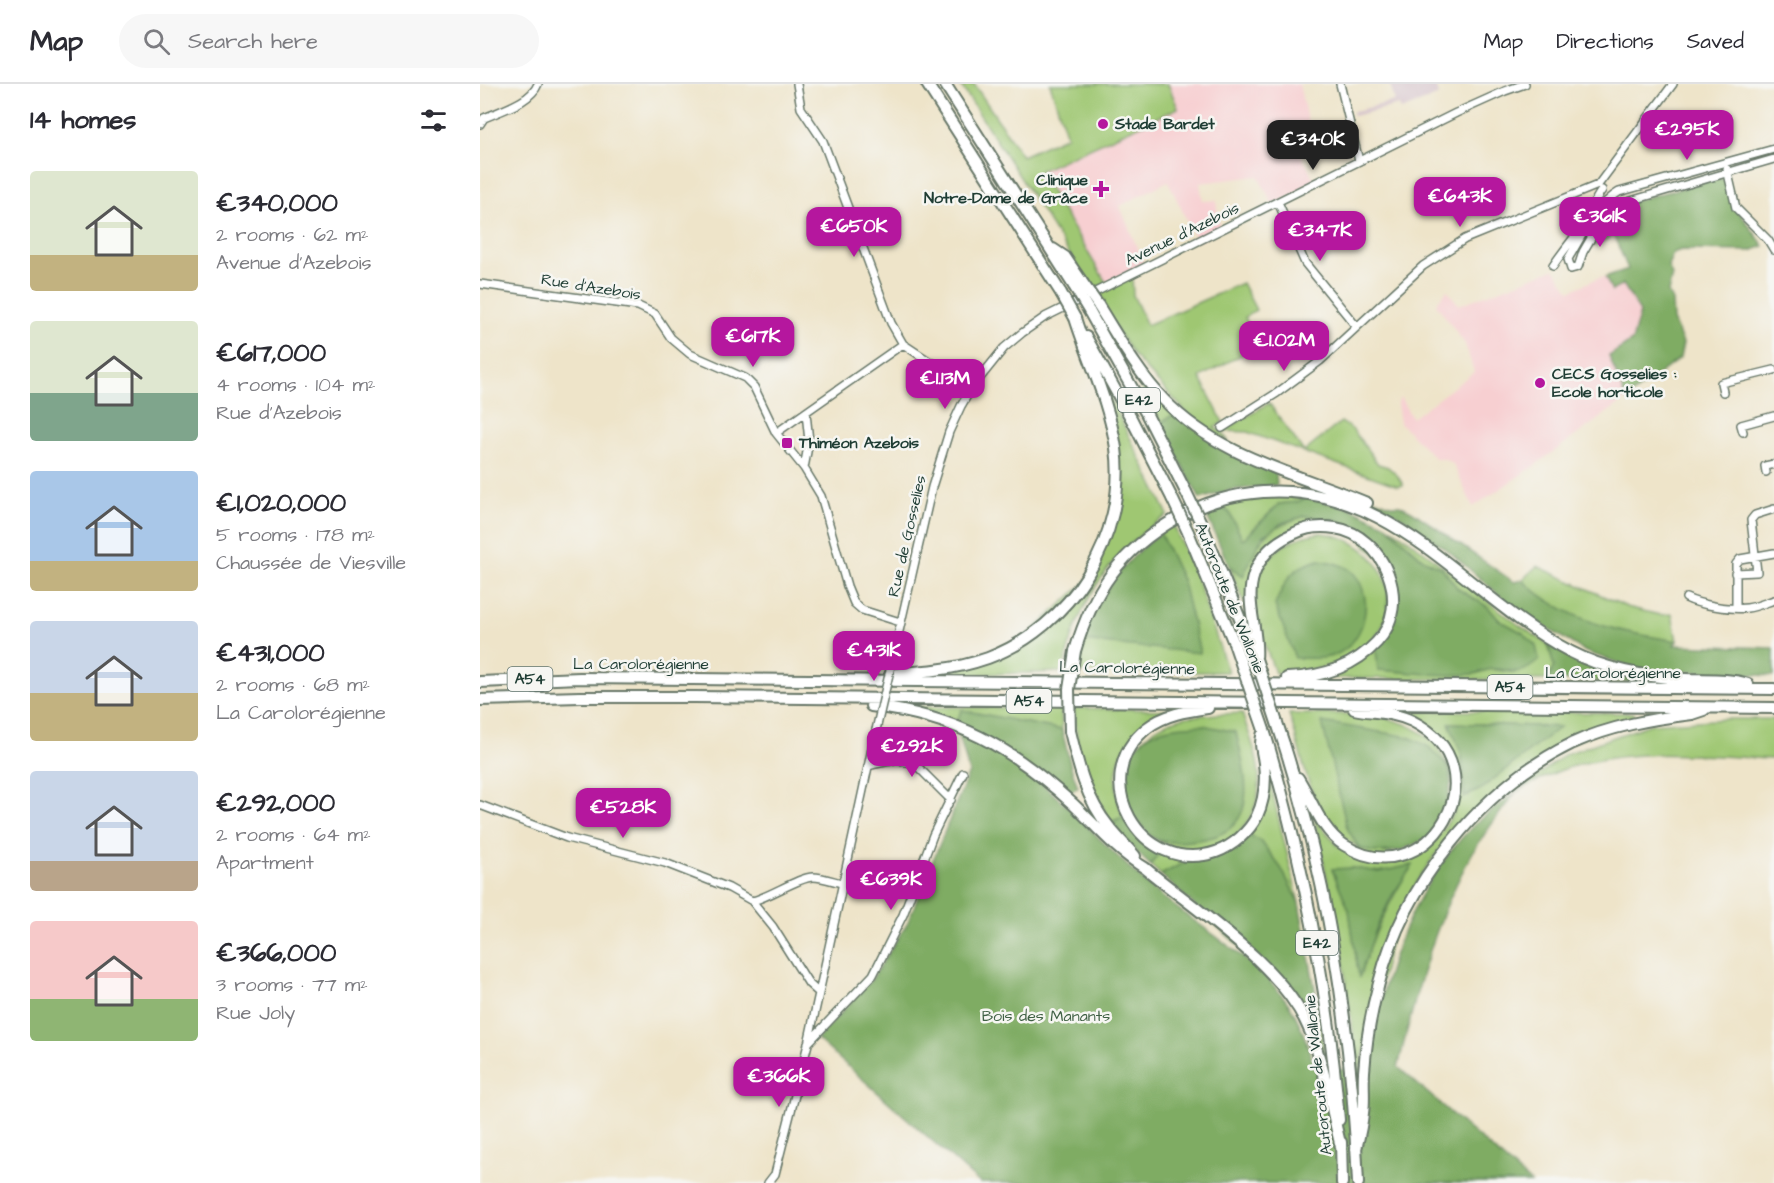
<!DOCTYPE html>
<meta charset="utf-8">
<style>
:root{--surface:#fff;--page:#f7f7f7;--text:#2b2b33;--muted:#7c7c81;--line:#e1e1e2;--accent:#b5179e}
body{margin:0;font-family:"Architects Daughter",sans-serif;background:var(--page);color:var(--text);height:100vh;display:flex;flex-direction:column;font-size:22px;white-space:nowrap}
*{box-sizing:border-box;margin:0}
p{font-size:20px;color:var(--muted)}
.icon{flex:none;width:33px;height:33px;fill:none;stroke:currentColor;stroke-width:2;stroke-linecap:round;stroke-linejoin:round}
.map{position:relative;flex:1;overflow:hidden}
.sheet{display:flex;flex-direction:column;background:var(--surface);width:480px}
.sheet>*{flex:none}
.price{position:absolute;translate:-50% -51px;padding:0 14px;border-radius:12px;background:var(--accent);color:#fff;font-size:20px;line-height:39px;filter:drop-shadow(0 2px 3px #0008)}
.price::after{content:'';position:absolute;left:50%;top:36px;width:18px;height:14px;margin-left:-9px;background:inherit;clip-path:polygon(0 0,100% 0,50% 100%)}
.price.current{background:#222;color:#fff}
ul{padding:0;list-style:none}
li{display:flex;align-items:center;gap:18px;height:150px;padding:0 30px}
li span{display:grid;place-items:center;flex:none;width:168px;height:120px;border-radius:6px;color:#555}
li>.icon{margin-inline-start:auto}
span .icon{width:72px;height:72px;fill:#fffc;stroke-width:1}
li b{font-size:26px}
h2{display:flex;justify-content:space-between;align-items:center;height:72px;padding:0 30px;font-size:26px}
header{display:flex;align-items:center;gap:36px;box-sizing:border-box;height:84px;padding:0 30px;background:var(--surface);border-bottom:2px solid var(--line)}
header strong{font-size:28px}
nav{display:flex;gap:33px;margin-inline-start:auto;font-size:21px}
.search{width:420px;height:54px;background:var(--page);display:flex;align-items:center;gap:15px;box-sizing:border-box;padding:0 21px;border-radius:33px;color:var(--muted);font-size:22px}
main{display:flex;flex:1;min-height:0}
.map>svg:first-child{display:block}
.built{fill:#f7cfd1}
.industrial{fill:#d2bdc6}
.green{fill:#9fc772;stroke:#5f8253;stroke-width:1.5;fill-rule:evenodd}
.forest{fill:#7fac64;stroke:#4f744c;stroke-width:1.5}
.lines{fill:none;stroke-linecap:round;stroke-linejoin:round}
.minor-casing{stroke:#677768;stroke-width:10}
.highway-casing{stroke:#677768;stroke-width:14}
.minor{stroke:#fff;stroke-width:7}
.highway{stroke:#fff;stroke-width:10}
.minor-bridge-casing{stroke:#677768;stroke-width:10;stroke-linecap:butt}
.highway-bridge-casing{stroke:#677768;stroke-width:14;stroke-linecap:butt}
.minor-bridge{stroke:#fff;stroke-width:7}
.highway-bridge{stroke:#fff;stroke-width:10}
.poi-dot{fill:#b5179e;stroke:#f6f6f2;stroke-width:2}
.labels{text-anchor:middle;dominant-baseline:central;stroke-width:5;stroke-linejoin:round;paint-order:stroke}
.shield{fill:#f6f6f2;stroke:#60746d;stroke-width:1.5}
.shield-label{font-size:15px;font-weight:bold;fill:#1f3d34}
.poi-label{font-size:16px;font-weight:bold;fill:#1f3d34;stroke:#f6f6f2;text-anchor:start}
.street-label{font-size:16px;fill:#1f3d34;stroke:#f6f6f2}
.park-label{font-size:16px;fill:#3f6044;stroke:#f6f6f2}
</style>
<header>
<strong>Map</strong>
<div class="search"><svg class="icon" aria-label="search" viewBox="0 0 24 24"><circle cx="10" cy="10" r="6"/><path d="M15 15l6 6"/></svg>Search here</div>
<nav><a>Map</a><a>Directions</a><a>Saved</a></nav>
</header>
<main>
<section class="sheet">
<h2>14 homes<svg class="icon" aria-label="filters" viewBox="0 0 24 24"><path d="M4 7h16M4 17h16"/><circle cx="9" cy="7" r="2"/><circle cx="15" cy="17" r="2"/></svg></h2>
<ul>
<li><span style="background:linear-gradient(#dfe7d0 70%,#c2b280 0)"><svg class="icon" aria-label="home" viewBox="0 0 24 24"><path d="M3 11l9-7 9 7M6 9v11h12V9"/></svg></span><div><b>€340,000</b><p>2 rooms · 62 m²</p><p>Avenue d'Azebois</p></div></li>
<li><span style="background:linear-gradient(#dfe7d0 60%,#7fa58c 0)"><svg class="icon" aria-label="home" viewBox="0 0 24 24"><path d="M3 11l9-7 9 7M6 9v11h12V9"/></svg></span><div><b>€617,000</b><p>4 rooms · 104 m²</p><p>Rue d'Azebois</p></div></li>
<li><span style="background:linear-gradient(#a9c7e8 75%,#c2b280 0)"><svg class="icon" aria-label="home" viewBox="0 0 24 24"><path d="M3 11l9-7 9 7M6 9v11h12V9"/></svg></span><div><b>€1,020,000</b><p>5 rooms · 178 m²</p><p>Chaussée de Viesville</p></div></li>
<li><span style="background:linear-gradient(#c9d6e8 60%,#c2b280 0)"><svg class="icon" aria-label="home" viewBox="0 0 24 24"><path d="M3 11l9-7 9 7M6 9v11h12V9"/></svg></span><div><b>€431,000</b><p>2 rooms · 68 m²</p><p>La Carolorégienne</p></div></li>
<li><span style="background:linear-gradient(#c9d6e8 75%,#b9a48a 0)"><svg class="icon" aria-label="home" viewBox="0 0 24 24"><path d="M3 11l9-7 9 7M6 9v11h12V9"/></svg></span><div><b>€292,000</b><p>2 rooms · 64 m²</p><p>Apartment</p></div></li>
<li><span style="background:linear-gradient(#f6c9c9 65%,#8fb573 0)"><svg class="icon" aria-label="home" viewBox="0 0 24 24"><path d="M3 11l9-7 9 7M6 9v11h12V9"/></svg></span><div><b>€366,000</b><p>3 rooms · 77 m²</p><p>Rue Joly</p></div></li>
</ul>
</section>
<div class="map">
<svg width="1294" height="1099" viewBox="0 0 1294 1099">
<rect width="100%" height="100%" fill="#f6f6f2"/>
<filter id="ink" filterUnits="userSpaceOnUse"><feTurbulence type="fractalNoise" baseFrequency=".0167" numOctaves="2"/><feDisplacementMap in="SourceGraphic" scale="12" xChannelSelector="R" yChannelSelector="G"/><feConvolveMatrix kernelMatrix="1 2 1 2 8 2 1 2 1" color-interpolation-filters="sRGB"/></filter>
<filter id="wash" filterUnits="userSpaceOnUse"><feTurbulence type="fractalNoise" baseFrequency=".008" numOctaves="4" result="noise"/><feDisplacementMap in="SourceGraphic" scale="24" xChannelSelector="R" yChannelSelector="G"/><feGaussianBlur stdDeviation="1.35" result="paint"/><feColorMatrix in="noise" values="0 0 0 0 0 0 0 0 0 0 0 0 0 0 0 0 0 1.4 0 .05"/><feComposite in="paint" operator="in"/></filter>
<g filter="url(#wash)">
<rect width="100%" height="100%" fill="#eee4c9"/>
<!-- built -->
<path class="built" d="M688 0H819L830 48 826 61 818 65 836 99 793 121 778 92 720 99 723 117 736 116 740 147 717 158 688 97 640 122 665 183 627 200 559 87 698 24Z
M1074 185 1090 207 1116 195 1125 193 1132 206 1143 200 1160 228 1152 257 1129 272 1146 315 1054 382 993 423 973 380 965 375H956L920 339 917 321 920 313 932 334 994 288 985 260 956 220 967 206 979 221Z"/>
<!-- industrial -->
<path class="industrial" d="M910 0H954L959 11 921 26 919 21 873 32 872 28 915 17Z"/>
<!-- green -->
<path class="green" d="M480 0H494L542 72 587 52 570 0H688L698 24 559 87 627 200 614 204 605 194Z
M652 191 653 211 667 241 762 199 776 226 765 233 778 262 720 293 743 338 734 344 741 347 749 358 715 338 654 272 626 230 624 216 617 209Z
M636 257 693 331 680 339Z
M622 297 688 431C631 467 596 521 583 588L468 591V588L529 568 608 496 639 405Z
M789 319 824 368 861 338 873 346 898 380 908 383 917 391 923 401 918 402 767 348 743 347Z
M781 412 826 414 817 418 799 420 762 456 749 428 737 421Z
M825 432 859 436 868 445 840 440 786 464 768 528 749 482 762 492C781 454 783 445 825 432Z
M693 440 716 492 748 588H597L602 557 703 498 680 449Z
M906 441 929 456 1040 542 1068 560 1074 582 1068 596 854 594V590L896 565 898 586 972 590H994L1011 585 1035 589 1043 549 1019 536 1008 523 978 505 962 484 943 475Z
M841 449C905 455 935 529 879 568 853 586 825 587 795 589 788 568 778 548 776 527 771 482 798 454 841 449Z
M1057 482 1147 523 1180 531 1192 530 1197 557C1138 548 1087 538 1042 496Z
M408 620 452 623 581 624 582 646 482 626 477 637 451 629Z
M594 624 685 626V628C641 652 626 685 643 733L631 738 607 696 598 666Z
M964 627 1154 629V634L1081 662 973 749 955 771 939 794 914 844 880 985H878L861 861 834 733 858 762 930 772 955 757 974 729 978 714 962 655 953 646 939 637 918 628ZM970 639 1079 643 1001 705 984 713 982 671ZM932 781C908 819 894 850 879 892L869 825 852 786 873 784 899 788Z
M762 629C769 651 779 673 779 696 779 758 721 784 671 753L687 757 727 755 663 655C690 628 726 631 762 629Z
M809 630C856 631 919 622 955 660 960 666 964 676 969 684L879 764C827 732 827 684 809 630Z
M1248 635H1294V675C1227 672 1156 663 1091 683 1071 689 1054 698 1036 708L1086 670 1171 640Z
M789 695 819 819 801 784 768 752Z
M680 769 707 777 681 791 670 781Z
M836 910 845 974 820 918Z"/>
<!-- forest -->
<path class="forest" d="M1239 94 1248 96 1256 124 1284 162 1271 167 1201 166 1193 169 1188 182 1192 191 1188 208 1192 217 1193 236 1203 259 1200 274 1146 315 1129 272 1152 257 1160 228 1143 200 1132 207 1125 193 1148 185 1134 152 1112 163 1111 154 1138 121Z
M693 331 796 389 797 401 751 406 720 415 680 339Z
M881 410 910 421H920L933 428 1034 498 1042 496C1087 538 1138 548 1197 557L1194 561 1294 564V592L1157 585 1106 568 1033 523 972 470 925 435Z
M826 414 868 423 906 441 943 475 962 484 978 505 1008 523 1019 536 1043 549 1056 562 1059 576C1036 596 1036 584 1011 585 1005 586 999 589 993 590 962 593 929 588 898 586L896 565 906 551 909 483 859 436 825 432 802 439 782 453 763 492 749 482 724 425 737 421 749 428 763 456 799 420 817 418Z
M680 449 703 498 720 569 602 557C616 513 644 477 680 449Z
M839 476C849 478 861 479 870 486 896 508 887 556 857 570 845 576 828 574 815 574L795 521C806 495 811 483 839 476Z
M1068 560C1097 577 1126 590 1160 596V598L1068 596 1074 582Z
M482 626 582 646 591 683 598 703 587 710 477 637Z
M842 638 929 653 949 663 969 684 971 699 966 727 948 754 920 767 892 768 879 764 867 744Z
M969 639 1080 643 1001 705 984 713 982 671Z
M722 641 756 648C766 693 783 748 718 756 704 758 685 760 673 754 669 752 666 747 663 744 660 739 654 735 652 730 641 708 643 669 665 654 682 642 702 642 722 641Z
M478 647C503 660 527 672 549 689 591 722 625 763 665 798 708 837 771 870 805 915 821 936 828 962 835 986L891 985C896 898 931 805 993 742 1006 730 1022 719 1036 708 1021 727 1006 747 993 768 955 835 936 909 918 983L1051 1099H500L337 955 392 895 427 840 489 688Z
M643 733C653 749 663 760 680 769L670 781 649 761 631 738Z
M768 752 780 756 801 784 819 819 836 910 820 918 681 791 707 777 730 774Z
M933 781 912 812 897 843 879 894 869 826 852 785 873 784 899 788Z"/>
</g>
<g filter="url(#ink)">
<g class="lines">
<!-- minor casing -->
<g class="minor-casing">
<path id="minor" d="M317 0 321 24 343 57 411 239 423 260 491 305
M860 0 879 77
M0 40 4 34C22 26 51 18 58 0
M1294 65 1139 108C1115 122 1102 152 1088 175L1091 185 1098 183 1103 168 1114 149 1140 120 1294 75
M1247 85 1256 124 1288 156 1294 166
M1118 101 1193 0
M798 118 825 179 876 242
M1073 182C1082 168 1094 154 1104 140 1110 129 1114 116 1122 106
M0 200 158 222 175 230 191 254 210 270 265 294 274 303 296 349 324 384 341 412 367 502 374 519 382 526 420 538
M1243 308 1241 299 1294 286
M742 344 797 309 840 277 943 182 985 155 1118 101
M1263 348 1261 341 1294 332
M296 349 423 260
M324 384 329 357 326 329
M1286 388 1285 382 1294 380
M1255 489 1277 488 1271 436 1275 431 1294 425
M1206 514C1220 521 1251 526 1267 524 1276 523 1285 519 1294 516
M1256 524V480L1260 475 1294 469
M417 556 452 403 469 348 481 322 491 305 524 264 542 249 565 233 976 29 1025 7 1045 0
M388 682C404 678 420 674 436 681L471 716
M0 721 87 754 185 779 249 804 272 817 293 843 329 900 338 908
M272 817C290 813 319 793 333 793 342 793 353 797 361 799
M328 959 393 891 423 831 453 751 483 689
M288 1099 295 1090 328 960 396 646"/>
</g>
<!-- highway casing -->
<g class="highway-casing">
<path id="highway" d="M447 0 581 209
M465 0 594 202
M573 165 585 173 602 198
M618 221C638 253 658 289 684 316 739 373 815 389 887 419
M609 227 666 329 706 408
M606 253 652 336 692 414
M722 441 775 572
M708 448 754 559
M595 567C613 506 641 466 697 434 723 419 753 410 783 408 915 399 986 513 1091 568 1126 586 1165 593 1205 595 1225 596 1248 594 1268 600
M776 575C779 546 764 519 774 490 781 470 796 457 815 449 827 443 841 442 855 444 904 451 933 520 897 558 873 584 841 593 807 594
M410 591C425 588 440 588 455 586 473 584 491 580 508 574 591 543 648 453 636 364 629 318 609 278 595 234
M0 598 100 594 212 595 1294 605
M0 616 100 613H214L1294 624
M391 622C476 632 530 662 593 720 617 743 637 767 665 784 718 828 804 882 830 947 845 984 851 1024 861 1063
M728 624C707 627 685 630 667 644 605 693 660 793 736 768 753 762 769 748 777 732 785 715 786 697 784 679 782 664 779 663 783 648
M784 646C823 776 848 901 859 1036
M590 647C598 681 606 715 629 743 637 753 646 762 655 772
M804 660C849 802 872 951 878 1099
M818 694C832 716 841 746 864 761 947 814 1026 684 932 637 914 628 893 629 874 625
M861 1058 862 1099
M876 1065C879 1053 882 1041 883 1029 885 1016 883 1002 884 988 886 958 891 928 899 899 923 801 1002 703 1093 659 1131 642 1171 635 1212 630L1224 626"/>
</g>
<!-- minor -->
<use href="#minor" class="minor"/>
<!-- highway -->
<use href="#highway" class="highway"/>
<!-- minor-bridge casing -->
<g class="minor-bridge-casing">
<path id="minor-bridge" d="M396 646 417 556"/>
</g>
<!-- highway-bridge casing -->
<g class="highway-bridge-casing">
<path id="highway-bridge" d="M602 198 618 221
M594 202 609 227
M581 209 595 234
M706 408 722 441
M692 414 708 448
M754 559 784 646
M776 575 804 660
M590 647 589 605 595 567"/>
</g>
<!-- minor-bridge -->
<use href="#minor-bridge" class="minor-bridge"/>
<!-- highway-bridge -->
<use href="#highway-bridge" class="highway-bridge"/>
</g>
</g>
<!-- markers -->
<g class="poi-dot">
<circle cx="623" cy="40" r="6"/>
<path d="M618 96h6v6h6v6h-6v6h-6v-6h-6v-6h6z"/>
<circle cx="1060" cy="299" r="6"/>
<rect x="301" y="353" width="12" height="12" rx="3"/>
</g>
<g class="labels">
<!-- shield labels -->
<g class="shield">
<rect x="638" y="304" width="42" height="24" rx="4.5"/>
<rect x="27.5" y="583" width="45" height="24" rx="4.5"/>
<rect x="1007.5" y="591" width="45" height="24" rx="4.5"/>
<rect x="526.5" y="605" width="45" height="24" rx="4.5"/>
<rect x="816" y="847" width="42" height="24" rx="4.5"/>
</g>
<g class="shield-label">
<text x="659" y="316">E42</text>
<text x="50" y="595">A54</text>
<text x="1030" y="603">A54</text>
<text x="549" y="617">A54</text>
<text x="837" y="859">E42</text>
</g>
<!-- poi labels -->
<g class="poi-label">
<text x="635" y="40">Stade Bardet</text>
<text x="608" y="96" text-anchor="end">Clinique<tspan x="608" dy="18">Notre-Dame de Grâce</tspan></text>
<text x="1072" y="290">CECS Gosselies :<tspan x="1072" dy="18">Ecole horticole</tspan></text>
<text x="319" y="359">Thiméon Azebois</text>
</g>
<!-- street labels -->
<g class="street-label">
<text transform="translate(702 150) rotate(-26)">Avenue d'Azebois</text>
<text transform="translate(111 203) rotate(9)">Rue d'Azebois</text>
<text transform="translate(427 452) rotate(-77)">Rue de Gosselies</text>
<text transform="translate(750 514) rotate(68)">Autoroute de Wallonie</text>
<text x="161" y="580">La Carolorégienne</text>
<text transform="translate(647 584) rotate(1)">La Carolorégienne</text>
<text x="1133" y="589">La Carolorégienne</text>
<text transform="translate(838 991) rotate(-96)">Autoroute de Wallonie</text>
</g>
<!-- park labels -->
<g class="park-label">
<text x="566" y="932">Bois des Manants</text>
</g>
</g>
</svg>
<b class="price" style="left:1207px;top:77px">€295K</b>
<b class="price current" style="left:833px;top:87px">€340K</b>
<b class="price" style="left:980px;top:144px">€643K</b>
<b class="price" style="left:1120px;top:164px">€361K</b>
<b class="price" style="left:374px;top:174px">€650K</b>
<b class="price" style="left:840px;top:178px">€347K</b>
<b class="price" style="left:273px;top:284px">€617K</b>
<b class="price" style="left:804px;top:288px">€1.02M</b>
<b class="price" style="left:465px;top:326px">€1.13M</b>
<b class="price" style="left:394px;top:598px">€431K</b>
<b class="price" style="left:432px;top:694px">€292K</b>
<b class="price" style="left:143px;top:755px">€528K</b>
<b class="price" style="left:411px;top:827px">€639K</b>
<b class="price" style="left:299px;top:1024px">€366K</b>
</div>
</main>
